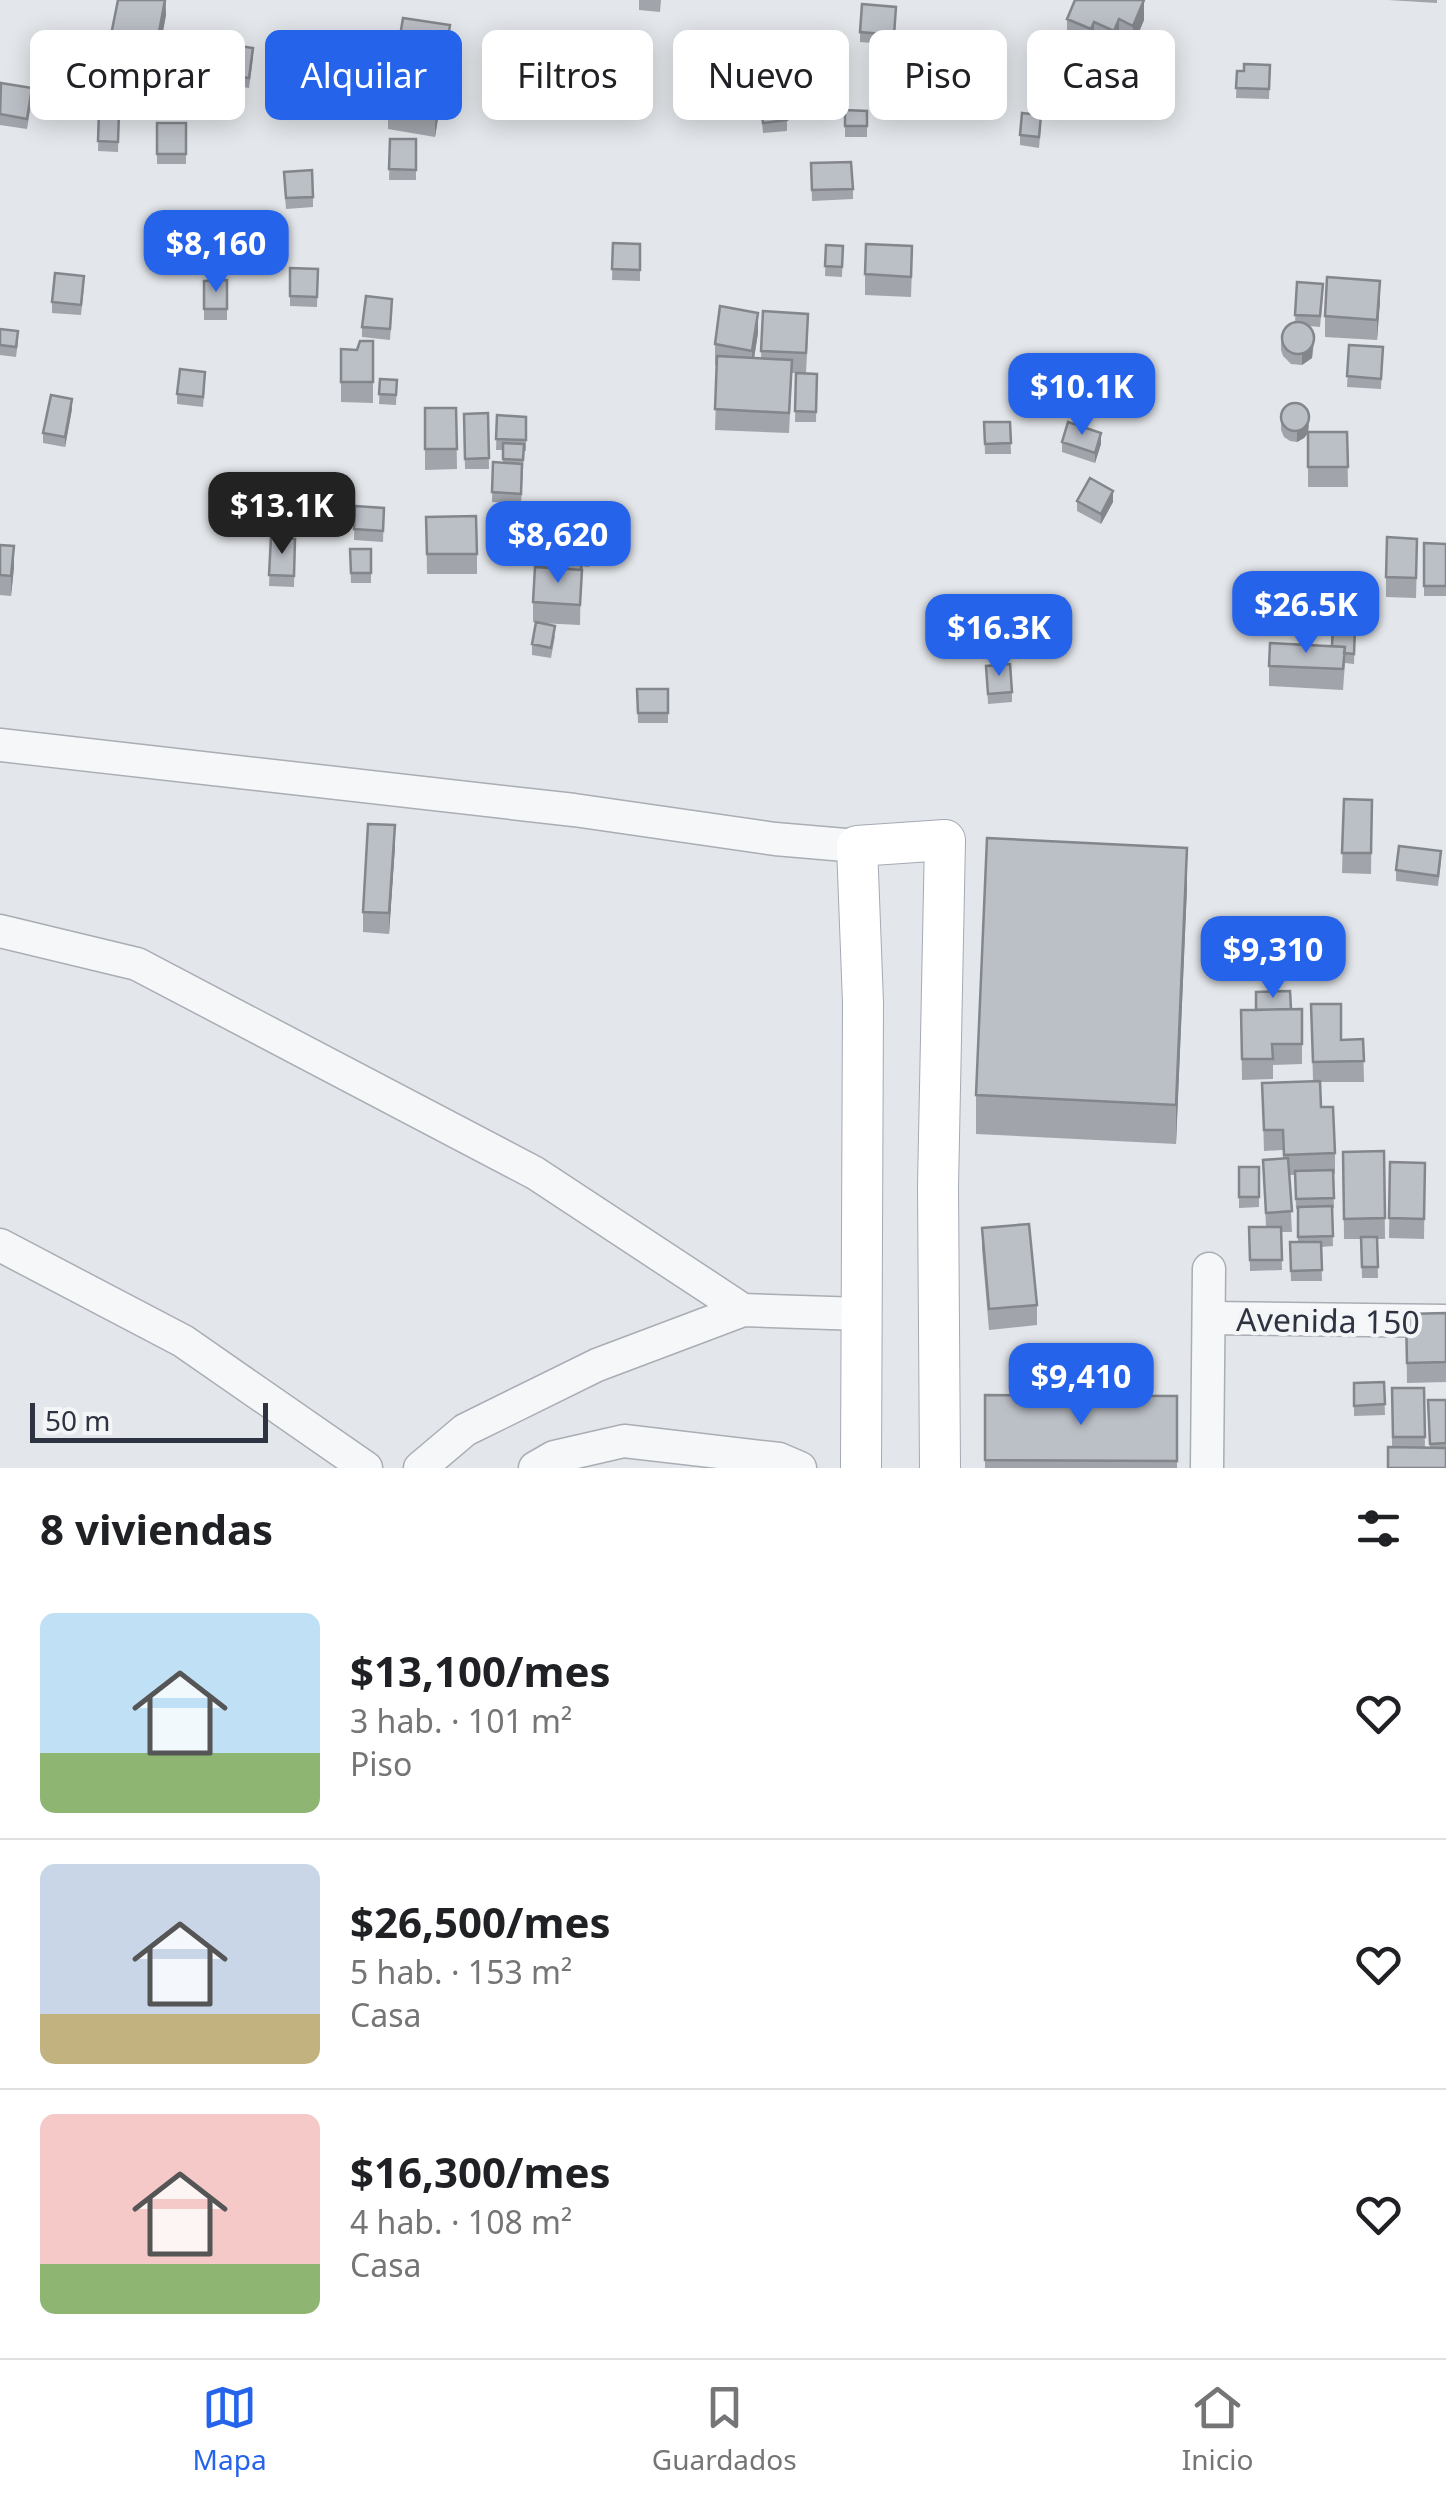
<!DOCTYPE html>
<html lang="es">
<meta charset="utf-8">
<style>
:root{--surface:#fff;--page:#f2f2f2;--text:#202124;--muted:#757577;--line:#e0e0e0;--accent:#2563eb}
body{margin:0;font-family:"Noto Sans",sans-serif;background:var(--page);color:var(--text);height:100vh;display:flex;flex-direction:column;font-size:38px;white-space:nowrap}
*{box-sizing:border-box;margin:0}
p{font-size:32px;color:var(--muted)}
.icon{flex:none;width:55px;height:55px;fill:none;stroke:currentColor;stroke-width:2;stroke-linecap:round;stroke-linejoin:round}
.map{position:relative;height:1468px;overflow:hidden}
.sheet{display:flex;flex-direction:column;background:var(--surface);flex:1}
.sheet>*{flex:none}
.guide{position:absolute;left:30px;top:30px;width:1388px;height:90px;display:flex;gap:20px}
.scale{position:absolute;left:30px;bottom:25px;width:238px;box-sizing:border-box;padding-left:10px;border:5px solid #2d3341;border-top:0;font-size:28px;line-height:35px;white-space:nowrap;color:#2d3341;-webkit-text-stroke:8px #f3f5f7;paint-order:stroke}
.price{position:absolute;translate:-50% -85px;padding:0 22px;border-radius:20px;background:var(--accent);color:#fff;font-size:32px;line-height:65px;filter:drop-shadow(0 2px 5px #0008)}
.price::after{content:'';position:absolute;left:50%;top:60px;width:30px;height:22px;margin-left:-15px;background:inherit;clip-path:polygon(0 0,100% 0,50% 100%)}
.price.on{background:#222;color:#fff}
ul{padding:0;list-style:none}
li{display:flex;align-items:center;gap:30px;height:250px;padding:0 40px}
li+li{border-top:2px solid var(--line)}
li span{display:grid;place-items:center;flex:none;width:280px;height:200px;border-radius:15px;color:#555}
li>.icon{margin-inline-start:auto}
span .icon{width:120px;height:120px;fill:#fffc;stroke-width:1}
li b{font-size:42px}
h2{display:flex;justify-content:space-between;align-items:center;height:120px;padding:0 40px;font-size:42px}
.pill{padding:0 35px;border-radius:15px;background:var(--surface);box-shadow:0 5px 25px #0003;font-size:35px;line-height:90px}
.pill.on{background:var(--accent);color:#fff}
.tab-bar{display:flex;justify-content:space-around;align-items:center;height:140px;border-top:2px solid var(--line);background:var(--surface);font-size:28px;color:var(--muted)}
.tab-bar a{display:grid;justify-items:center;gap:5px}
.tab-bar .on{color:var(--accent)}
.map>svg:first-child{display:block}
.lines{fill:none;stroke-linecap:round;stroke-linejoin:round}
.minor-casing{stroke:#a9adb4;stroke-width:35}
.major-casing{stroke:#a4aab5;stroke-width:42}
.minor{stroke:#f6f7f9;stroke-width:32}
.major{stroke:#fff;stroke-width:40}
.wall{fill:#a1a4aa}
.shaded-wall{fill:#83868b}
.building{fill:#bbbfc6;stroke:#83868b;stroke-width:2.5}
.labels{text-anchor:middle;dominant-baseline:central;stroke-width:8;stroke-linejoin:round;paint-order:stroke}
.street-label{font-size:32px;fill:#2d3341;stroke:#f3f5f7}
</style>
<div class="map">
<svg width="1446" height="1468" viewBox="0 0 1446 1468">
<rect width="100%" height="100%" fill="#e3e6ea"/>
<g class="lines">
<!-- minor casing -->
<g class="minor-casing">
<path id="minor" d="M0 745 574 810 775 839 857 846
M0 931 137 964 535 1173 743 1310
M0 1245 183 1341 366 1468
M1210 1318 1446 1321
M420 1468 465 1430 597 1365 743 1310 861 1314
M535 1468 554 1457 624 1441 779 1459 800 1468
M1207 1468 1209 1269"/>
</g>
<!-- major casing -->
<g class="major-casing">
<path id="major" d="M861 1468 863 1003 857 846 945 840 938 1187 940 1468"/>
</g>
<!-- minor -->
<use href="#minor" class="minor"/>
<!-- major -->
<use href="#major" class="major"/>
</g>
<!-- wall -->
<path class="wall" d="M166 0V15L156 69 147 67V106L119 107 118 62 110 60V40Z
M639 0H661L660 12 639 10Z
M1388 0H1437V3Z
M896 17 894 45 860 42V32Z
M1067 19 1144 20 1133 46 1119 40 1114 51 1094 43 1091 50 1067 39Z
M450 45 435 137 388 129V109Z
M1002 57 994 79 974 71V61Z
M253 58 249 88 222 84V74Z
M205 62 198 114 155 108V88Z
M1270 65 1269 99 1236 98 1237 71H1244Z
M546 73 544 108 508 106V95Z
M0 87 32 99 27 129 0 125Z
M760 97 787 120V131L763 133Z
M845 110 867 111V137H845Z
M99 111 119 112 118 152 98 151Z
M157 123H186V164H157Z
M1041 126 1039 148 1020 145V135Z
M390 139H416V180H389Z
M811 163 853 189V199L812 201Z
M284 182 313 197V207L286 209Z
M613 243 640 244V281L612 280Z
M826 245 843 246 842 277 825 276Z
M912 267 911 297 865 295V274Z
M290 268 318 269 317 307 290 306Z
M227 280V320H204V281Z
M1297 282 1323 294 1320 327 1309 326 1314 343 1312 358 1302 365 1291 364 1283 356 1281 350V340L1295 323Z
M84 286 81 315 52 313V302Z
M1380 301 1377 340 1325 337V316Z
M392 310 390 340 362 337V327Z
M763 311 808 334 806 373H792L789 433 715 430 717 365H715V344L758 333 754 358H761Z
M0 329 18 342 16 357 0 355Z
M373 341V403L341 402V349L357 350Z
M1349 345 1383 347 1381 389 1347 387Z
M796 373 817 374 816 422H795Z
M380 379 397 380 396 405 379 404Z
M205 383 203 407 177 404V394Z
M425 408H456L457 469 425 470Z
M72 409 65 447 43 443V433Z
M1281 412 1309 425 1308 433 1304 438 1297 442 1290 441 1284 437 1281 430Z
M488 413 489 469H465L464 414Z
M497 415 526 417V451H524L521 504 492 502 493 462 503 463V450H496Z
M984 422H1010L1011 454H985Z
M1308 432H1347L1348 487H1308Z
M1062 442 1101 444 1095 463 1062 452Z
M267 488 307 490 306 523 266 521Z
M1077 501 1113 502 1101 524 1077 511Z
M355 506 384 508 383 542 354 540Z
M542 507 590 530 589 567 581 566 580 625 539 623 555 636 551 658 532 655V644L536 623 533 622V602L541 556Z
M426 517 477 554V574H427Z
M271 537 295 539 294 587 269 586Z
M1424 543 1446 544V596H1424Z
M0 545 14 567 11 596 0 595Z
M350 549H371V583H351Z
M1417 559 1416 598 1386 597V577Z
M1340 582 1362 584 1361 618 1338 616Z
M1269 601 1297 603 1296 634 1268 632Z
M1043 610 1066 627V637L1045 638Z
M1355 627 1354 664 1345 663 1343 690 1269 686V666L1332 646Z
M986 666 1012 692V702L988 704Z
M637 689H668V723H638Z
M1344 799 1372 800 1371 874 1342 873Z
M395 846 389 934 363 932V912Z
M1441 862 1438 886 1396 881V870Z
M1187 887 1176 1144 976 1134V1095Z
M1311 1004 1341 1040 1363 1039 1364 1082H1320L1321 1107 1335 1153V1174H1333L1334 1208H1332L1333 1246 1321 1247 1322 1281H1291L1290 1242H1298V1209H1296L1295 1175H1289L1292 1232H1281L1282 1270 1250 1271 1249 1227H1266L1263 1160 1283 1159V1150L1264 1151 1262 1083 1313 1081Z
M1302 1009V1064L1273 1065V1079L1242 1080 1241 1010Z
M1384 1151 1385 1239H1377L1378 1278H1362L1361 1239H1344L1343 1152Z
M1390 1162 1425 1163 1424 1239 1389 1238Z
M1239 1167H1259V1207L1239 1208Z
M982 1228 1037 1305V1325L989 1330 982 1249Z
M1446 1313V1382L1407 1383 1406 1314Z
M1384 1382 1385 1415 1354 1416V1383Z
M1392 1388H1424L1425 1448H1430L1428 1400H1446V1468L1392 1447Z
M985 1395 1177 1396V1468H985Z"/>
<!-- shaded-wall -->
<path class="shaded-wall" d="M165 0 166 15 156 69V48Z
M1144 0V20L1133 46V26Z
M1119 19V40L1114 51V31Z
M1094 22V43L1091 50V29Z
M450 25V45L435 137V117Z
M205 42V62L198 114V94Z
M1002 46V57L994 79V68Z
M1380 281V301L1377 340V320Z
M758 313V333L752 371V351Z
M1314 333 1312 358 1302 365V355Z
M72 399V409L65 447V437Z
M1309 415 1308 433 1304 438 1297 442V431Z
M1101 433V444L1095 463V453Z
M1113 491V502L1101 524V514Z
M14 546V567L11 596V576Z
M395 825V846L389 934V913Z
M1187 848V887L1176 1144V1105Z"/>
<!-- building -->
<path class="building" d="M118 0H165L156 48 110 40Z
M1075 0H1144L1133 26 1119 19 1114 31 1094 22 1091 29 1067 19Z
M862 4 896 7 894 35 860 32Z
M403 18 450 25 435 117 388 109Z
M184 39 205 42 198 94 155 88 159 58 181 61Z
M982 39 1002 46 994 68 974 61Z
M226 44 253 48 249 78 222 74Z
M118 60H147V96L119 97Z
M1244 64 1270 65 1269 89 1236 88 1237 71H1244Z
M510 70 546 73 544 98 508 95Z
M1 83 32 88 27 119 0 114Z
M784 95 787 120 763 123 760 97Z
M845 110 867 111V126H845Z
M99 111 119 112 118 142 98 141Z
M1022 113 1041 115 1039 137 1020 135Z
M157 123H186V154H157Z
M390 139H416V170L389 169Z
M851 162 853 189 812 190 811 163Z
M312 170 313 197 286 198 284 172Z
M613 243 640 244V270L612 269Z
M866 244 912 246 911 277 865 274Z
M826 245 843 246 842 267 825 266Z
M290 268 318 269 317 297 290 296Z
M55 273 84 276 81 305 52 302Z
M1327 277 1380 281 1377 320 1325 316Z
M227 280V309H204V281Z
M1297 282 1323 284 1320 316 1295 315Z
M366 296 392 299 390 329 362 327Z
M720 306 758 313 752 351 715 344Z
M763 311 808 314 806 353 761 351Z
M1282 338a16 16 0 1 1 32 0a16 16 0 1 1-32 0Z
M0 329 18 331 16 347 0 345Z
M360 341H373V382H341V349L357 350Z
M1349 345 1383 347 1381 379 1347 376Z
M717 356 792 360 789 413 715 409Z
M180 369 205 372 203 397 177 394Z
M796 373 817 374 816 412 795 411Z
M380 379 397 380 396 395 379 394Z
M51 395 72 399 65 437 43 433Z
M1281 417a14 14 0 1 1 28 0a14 14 0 1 1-28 0Z
M425 408H456L457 449H425Z
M488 413 489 458 465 459 464 414Z
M497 415 526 417V440L496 439Z
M984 422H1010L1011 443 985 444Z
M1068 422 1101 433 1095 453 1062 442Z
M1308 432H1347L1348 467H1308Z
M503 443 524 444 523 460 503 459Z
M493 462 522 464 521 494 492 492Z
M1090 478 1113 491 1101 514 1077 501Z
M267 488 307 490 306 513 266 511Z
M355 506 384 508 383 531 354 529Z
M542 507 590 510 589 546 541 544Z
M476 516 477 554H427L426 517Z
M271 537 295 539 294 576 269 575Z
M1387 537 1417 539 1416 578 1386 577Z
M1424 543 1446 544V586H1424Z
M0 545 14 546 11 576 0 575Z
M350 549H371V573H351Z
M538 556 582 558 581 570 538 567Z
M535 567 582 570 580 605 533 602Z
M1340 582 1362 584 1361 608 1338 606Z
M1064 599 1066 627 1045 628 1043 600Z
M1269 601 1297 603 1296 624 1268 622Z
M536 622 555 626 551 648 532 644Z
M1333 626 1355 627 1354 654 1344 653 1345 647 1332 646Z
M1270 643 1345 647 1343 669 1269 666Z
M1010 664 1012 692 988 694 986 666Z
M637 689H668V713H638Z
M1344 799 1372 800 1371 853H1342Z
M368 824 395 825 389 913 363 912Z
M987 838 1187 848 1176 1105 976 1095Z
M1399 846 1441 851 1438 876 1396 870Z
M1290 991 1291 1009 1256 1010V992Z
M1311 1004H1341V1040L1363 1039 1364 1061 1313 1062Z
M1302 1009V1044H1272L1273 1059H1242L1241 1010Z
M1320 1081 1321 1107H1333L1335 1153 1284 1155 1283 1130H1264L1262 1083Z
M1384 1151 1385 1218 1344 1219 1343 1152Z
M1288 1158 1292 1211 1266 1213 1263 1160Z
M1390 1162 1425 1163 1424 1219 1389 1218Z
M1239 1167H1259V1197H1239Z
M1333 1170 1334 1198 1296 1199 1295 1171Z
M1332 1206 1333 1236 1298 1237V1207Z
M1029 1224 1037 1305 989 1309 982 1228Z
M1249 1227H1281L1282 1260H1250Z
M1361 1237H1377L1378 1267H1362Z
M1290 1242H1321L1322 1270 1291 1271Z
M1446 1313V1362L1407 1363 1406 1314Z
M1384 1382 1385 1404 1354 1406V1383Z
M1392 1388H1424L1425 1437H1393Z
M985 1395 1177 1396V1461L985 1460Z
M1428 1400H1446V1443L1430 1444Z
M1388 1447 1446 1448V1468H1388Z"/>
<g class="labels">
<!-- street labels -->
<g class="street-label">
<text transform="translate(1328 1320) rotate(1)">Avenida 150</text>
</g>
</g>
</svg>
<div class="scale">50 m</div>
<b class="price" style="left:216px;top:295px">$8,160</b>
<b class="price" style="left:1082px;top:438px">$10.1K</b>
<b class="price on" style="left:282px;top:557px">$13.1K</b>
<b class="price" style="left:558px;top:586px">$8,620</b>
<b class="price" style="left:1306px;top:656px">$26.5K</b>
<b class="price" style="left:999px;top:679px">$16.3K</b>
<b class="price" style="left:1273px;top:1001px">$9,310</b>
<b class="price" style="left:1081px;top:1428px">$9,410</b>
<div class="guide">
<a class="pill">Comprar</a>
<a class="pill on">Alquilar</a>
<a class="pill">Filtros</a>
<a class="pill">Nuevo</a>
<a class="pill">Piso</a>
<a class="pill">Casa</a>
</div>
</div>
<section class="sheet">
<h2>8 viviendas<svg class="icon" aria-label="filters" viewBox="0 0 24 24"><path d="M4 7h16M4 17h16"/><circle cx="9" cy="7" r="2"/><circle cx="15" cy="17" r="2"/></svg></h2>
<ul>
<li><span style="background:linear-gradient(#bfe0f5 70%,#8fb573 0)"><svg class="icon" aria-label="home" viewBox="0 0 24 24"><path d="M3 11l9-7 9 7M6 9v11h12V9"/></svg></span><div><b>$13,100/mes</b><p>3 hab. · 101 m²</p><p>Piso</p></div><svg class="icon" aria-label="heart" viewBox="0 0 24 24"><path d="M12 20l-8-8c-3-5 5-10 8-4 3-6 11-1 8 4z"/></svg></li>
<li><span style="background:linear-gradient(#c9d6e8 75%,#c2b280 0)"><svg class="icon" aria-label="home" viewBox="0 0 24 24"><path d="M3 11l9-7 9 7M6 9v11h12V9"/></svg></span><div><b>$26,500/mes</b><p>5 hab. · 153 m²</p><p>Casa</p></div><svg class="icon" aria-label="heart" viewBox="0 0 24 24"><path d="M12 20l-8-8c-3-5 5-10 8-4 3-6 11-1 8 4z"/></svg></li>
<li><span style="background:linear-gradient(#f6c9c9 75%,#8fb573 0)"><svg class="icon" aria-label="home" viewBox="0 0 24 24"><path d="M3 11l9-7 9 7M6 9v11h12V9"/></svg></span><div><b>$16,300/mes</b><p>4 hab. · 108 m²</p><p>Casa</p></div><svg class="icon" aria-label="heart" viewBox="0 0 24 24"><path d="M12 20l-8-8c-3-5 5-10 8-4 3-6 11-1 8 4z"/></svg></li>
</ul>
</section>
<nav class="tab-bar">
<a class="on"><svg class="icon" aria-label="map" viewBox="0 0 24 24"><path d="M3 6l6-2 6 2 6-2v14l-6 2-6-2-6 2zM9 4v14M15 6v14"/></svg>Mapa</a>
<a><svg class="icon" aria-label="saved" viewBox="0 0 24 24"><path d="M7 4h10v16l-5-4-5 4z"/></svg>Guardados</a>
<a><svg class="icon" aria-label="home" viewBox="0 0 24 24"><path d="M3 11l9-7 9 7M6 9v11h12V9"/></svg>Inicio</a>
</nav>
